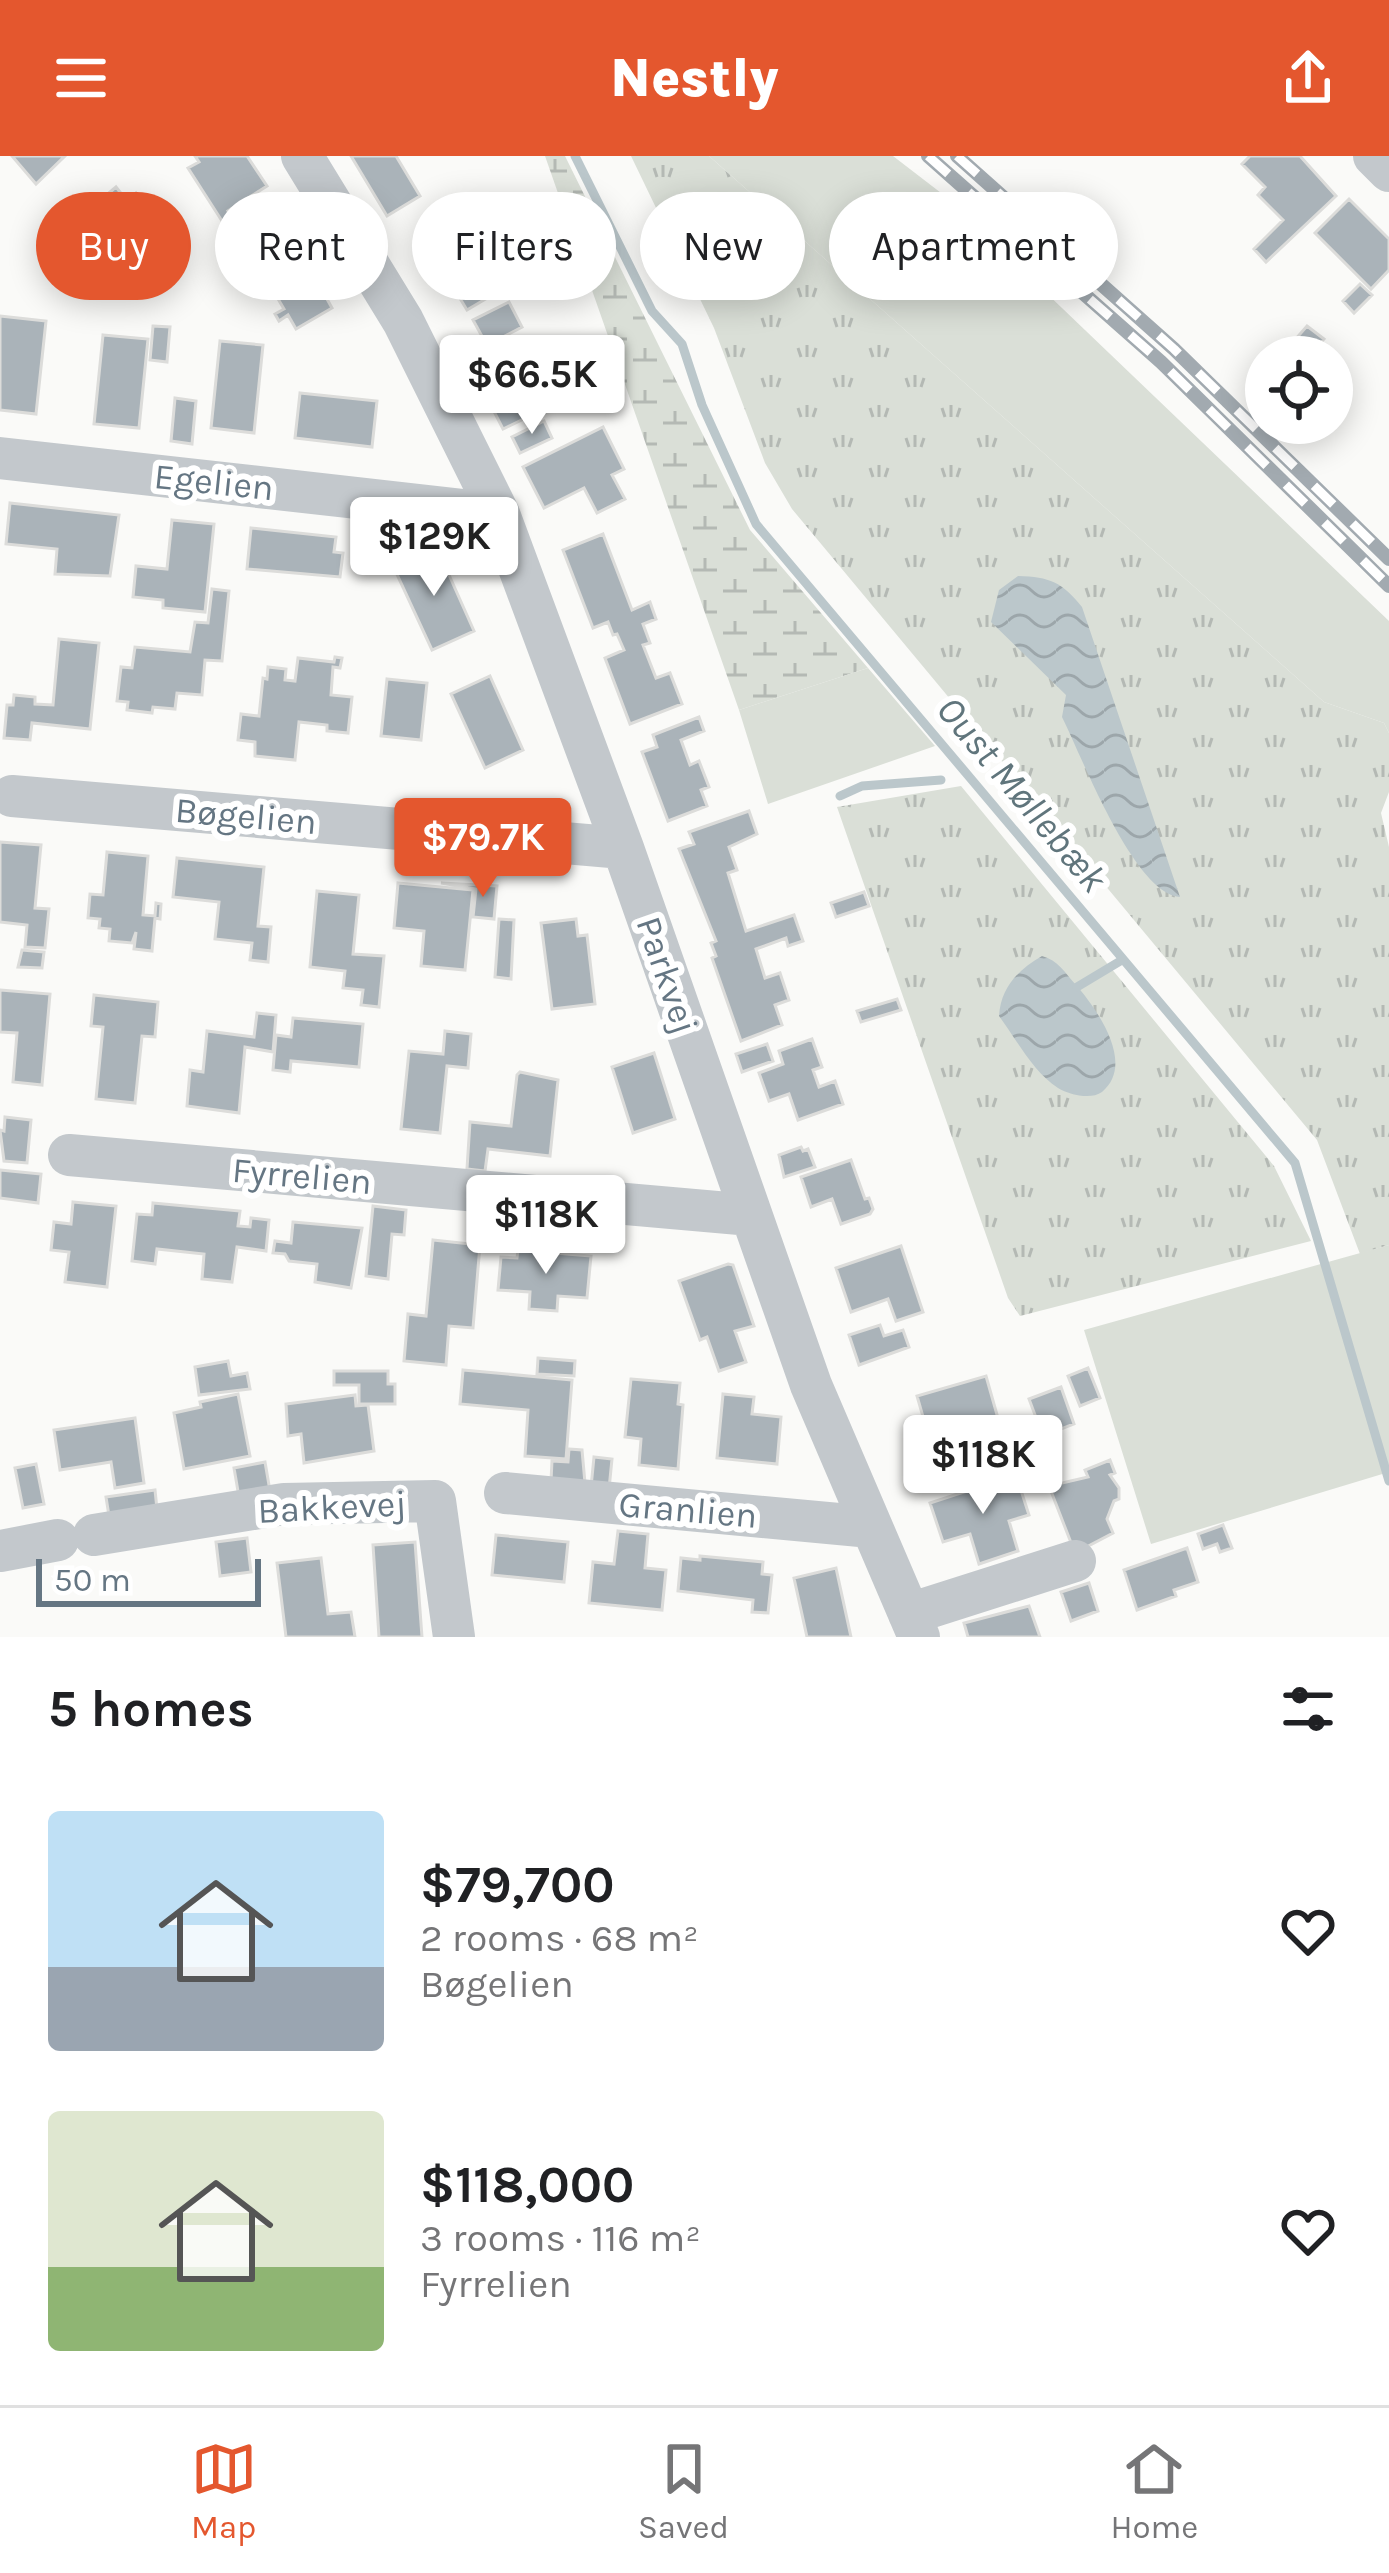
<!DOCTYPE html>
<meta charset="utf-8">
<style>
:root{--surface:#fff;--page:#f6f6f6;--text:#202124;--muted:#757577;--line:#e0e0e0;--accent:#e4572e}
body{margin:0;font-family:Karla,sans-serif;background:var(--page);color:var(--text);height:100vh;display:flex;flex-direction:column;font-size:45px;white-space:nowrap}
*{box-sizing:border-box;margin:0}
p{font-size:39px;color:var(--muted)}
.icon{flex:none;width:66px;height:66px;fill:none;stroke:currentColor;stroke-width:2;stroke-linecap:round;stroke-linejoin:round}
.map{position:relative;height:1481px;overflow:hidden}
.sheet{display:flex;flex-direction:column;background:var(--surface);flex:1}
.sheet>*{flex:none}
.banner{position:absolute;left:36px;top:36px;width:1317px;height:108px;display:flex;gap:24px}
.buttons{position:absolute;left:1245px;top:180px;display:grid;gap:24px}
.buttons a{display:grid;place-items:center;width:108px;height:108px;border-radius:50%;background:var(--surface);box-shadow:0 6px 30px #0003;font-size:60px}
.scale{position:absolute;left:36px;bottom:30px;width:225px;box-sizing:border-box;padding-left:12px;border:6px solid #657683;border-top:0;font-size:33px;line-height:42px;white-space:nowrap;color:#657683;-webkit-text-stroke:9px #fff;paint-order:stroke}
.price{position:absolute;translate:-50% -102px;padding:0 27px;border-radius:12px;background:#fff;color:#222;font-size:39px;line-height:78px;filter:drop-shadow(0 3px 6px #0008)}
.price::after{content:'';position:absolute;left:50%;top:72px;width:36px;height:27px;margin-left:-18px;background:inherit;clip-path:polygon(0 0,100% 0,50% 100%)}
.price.current{background:var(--accent);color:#fff}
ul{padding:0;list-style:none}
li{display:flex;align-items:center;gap:36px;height:300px;padding:0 48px}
li span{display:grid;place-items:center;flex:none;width:336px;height:240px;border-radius:12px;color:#555}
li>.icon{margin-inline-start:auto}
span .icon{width:144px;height:144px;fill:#fffc;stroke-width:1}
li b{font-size:51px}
h2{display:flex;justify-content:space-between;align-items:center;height:144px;padding:0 48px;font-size:51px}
.chip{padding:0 42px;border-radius:54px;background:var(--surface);box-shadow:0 6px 30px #0003;font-size:42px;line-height:108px}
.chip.current{background:var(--accent);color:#fff}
header{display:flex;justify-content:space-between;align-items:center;height:156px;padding:0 48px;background:var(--accent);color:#fff;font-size:54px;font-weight:800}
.tabs{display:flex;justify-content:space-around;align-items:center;height:168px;border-top:3px solid var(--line);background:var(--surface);font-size:33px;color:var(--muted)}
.tabs a{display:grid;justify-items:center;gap:6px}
.tabs .current{color:var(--accent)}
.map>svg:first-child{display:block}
.grass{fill:url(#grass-tufts)}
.wetland{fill:url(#wetland-marsh)}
.green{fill:#dadfd7}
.water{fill:url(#water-waves)}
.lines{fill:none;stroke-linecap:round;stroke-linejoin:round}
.stream{stroke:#bbc7cb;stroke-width:9}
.building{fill:#aab3b9;stroke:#dcdcda;stroke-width:3}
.minor{stroke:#c3c8cc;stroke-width:42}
.rail-casing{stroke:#a2aab0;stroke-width:14}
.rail{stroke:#fff;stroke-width:9;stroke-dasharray:27;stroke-linecap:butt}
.labels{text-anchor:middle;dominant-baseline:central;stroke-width:12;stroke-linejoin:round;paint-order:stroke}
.street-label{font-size:36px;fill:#657683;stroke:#fff}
.water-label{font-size:39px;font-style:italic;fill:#60757c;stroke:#fff}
</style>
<header><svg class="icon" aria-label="menu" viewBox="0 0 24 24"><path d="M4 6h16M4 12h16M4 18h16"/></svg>Nestly<svg class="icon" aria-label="share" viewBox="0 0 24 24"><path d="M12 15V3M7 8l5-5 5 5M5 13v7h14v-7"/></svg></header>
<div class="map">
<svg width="1389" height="1481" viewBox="0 0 1389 1481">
<defs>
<pattern id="grass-tufts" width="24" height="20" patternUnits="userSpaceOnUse" patternTransform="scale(3)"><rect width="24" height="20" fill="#dadfd7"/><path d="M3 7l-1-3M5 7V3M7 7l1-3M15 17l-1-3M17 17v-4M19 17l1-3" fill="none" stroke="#b4b9b4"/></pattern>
<pattern id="wetland-marsh" width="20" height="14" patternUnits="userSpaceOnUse" patternTransform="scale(3)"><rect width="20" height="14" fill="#dadfd7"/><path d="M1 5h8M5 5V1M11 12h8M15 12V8" fill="none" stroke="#b4b9b4"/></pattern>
<pattern id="water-waves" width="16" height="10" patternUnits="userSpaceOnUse" patternTransform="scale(3)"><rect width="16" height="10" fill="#bbc7cb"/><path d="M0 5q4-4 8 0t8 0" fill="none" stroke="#9ca6aa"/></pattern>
</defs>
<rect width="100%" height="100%" fill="#fafaf8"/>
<!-- grass -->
<path class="grass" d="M631 0H709L1324 546 1384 567 1389 577V636L1381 657 1389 691V1089L1360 1098 1317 984 792 353 765 307 714 172Z
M961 630 1274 1010 1311 1085 1020 1160 1008 1142 837 651Z"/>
<!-- wetland -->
<path class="wetland" d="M545 0H565L750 374 868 512 739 554Z"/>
<!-- green -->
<path class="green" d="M709 0H893L945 40 1389 465V577L1384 567 1324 546Z
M868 512 935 590 768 648 739 554Z
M1389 1089V1316L1151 1388 1084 1174Z"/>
<!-- water -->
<path class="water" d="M1018 420C1050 421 1062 426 1082 451L1180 741C1134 738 1082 601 1062 561L1066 539 991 466 999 434Z
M1042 800C1058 804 1065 817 1076 829 1097 853 1136 908 1102 936 1091 944 1070 939 1058 932 1034 917 1016 883 999 860 1001 831 1018 814 1042 800Z"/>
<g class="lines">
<!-- stream -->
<path class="stream" d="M575 0 652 155 682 188 702 249 756 368 1295 1007 1389 1325
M840 640 862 630 941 624
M1077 831 1122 804"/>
</g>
<!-- building -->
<path class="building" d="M12 0H65L36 28Z
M195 0H247L267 30 228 55 231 59 222 65 188 12 199 6Z
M351 0H396L420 40 387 60Z
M1250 0H1300L1336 40 1266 106 1254 93 1283 64 1258 39 1265 31 1242 8Z
M116 31 127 45 136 37 167 75 156 84 146 88 142 83 131 92 122 81 79 118 52 85Z
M481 40 531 116 467 154 444 116 479 95 454 57Z
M1349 43 1389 83V114L1371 133 1315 77Z
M275 49 332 152 296 173 288 159 279 165 275 158 284 153 236 72Z
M1360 128 1372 139 1354 157 1343 145Z
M509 146 522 171 505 180 542 254 503 273 463 195 484 184 473 164Z
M0 160 46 165 36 258 0 254Z
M153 170 170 171 167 206 150 204Z
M1307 170 1324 183 1309 200 1293 186Z
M103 179 148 183 139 272 94 268Z
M220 185 263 189 254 277 211 272Z
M300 237 377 245 372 291 295 282Z
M175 242 196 245 192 288 171 285Z
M544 265 552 282 520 297 512 281Z
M603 271 624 313 612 319 625 343 597 357 584 332 544 352 523 311Z
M10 347 119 359 110 420 55 418 57 393 6 388Z
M172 364 214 368 205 456 163 452V444L133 441 136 410 167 413Z
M251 372 336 381 334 396 343 397 340 421 247 413Z
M603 378 632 454 650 446 656 463 643 468 650 487 643 489 656 522 670 517 682 548 630 568 605 502 624 494 617 478 613 479 608 466 593 472 563 394Z
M437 392 474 475 432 494 394 412Z
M212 433 229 435 222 505 205 504 202 539 177 537 175 553 153 551 152 557 127 554 128 546 117 545 121 511 132 512 135 491 190 496 195 466 208 467Z
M59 483 99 487 90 573 32 567 30 584 4 582 7 549H13L14 539 35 541V548L53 549Z
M335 501 342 502 340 512 333 511 331 539 352 541 348 577 327 575V569L299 566 295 604 255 600V586L238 584 241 558 259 560 263 522 267 523 268 511 286 513 285 524 295 525 298 502 334 506Z
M490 520 523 594 485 612 451 538Z
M387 523 427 527 421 584 381 580Z
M699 561 704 575 681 584 690 609 699 605 709 631 701 634 707 650 668 665 642 596 657 591 653 579Z
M749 655 757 678 729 691 737 714 728 717 746 775 794 759 803 785 788 790 786 782 756 793 765 822 780 817 789 844 775 849 782 869 741 885 712 802 716 800 711 787 716 785 679 693 694 688 689 676Z
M0 686 41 689 35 752 49 753 45 792 25 791 27 769 0 766Z
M107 696 148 700 143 759 155 760 156 747 161 748 160 763 155 762 152 795 134 793 136 776 132 787 109 785 110 773 99 772 100 763 88 762 90 738 103 739Z
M177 702 264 711 258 770 271 771 268 806 250 804 252 787 215 783 219 746 173 741Z
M398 727 473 734 465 814 421 810 424 775 394 772Z
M441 727 497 730 494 763 473 761 476 733Z
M317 735 359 739 353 798 384 800 379 851 361 849 363 834 343 832 345 815 310 811Z
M864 736 869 750 836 761 831 747Z
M499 763 514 764 511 823 495 821Z
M576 763 578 780 587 779 595 848 552 853 541 767Z
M22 794 44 796 42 812 18 811Z
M0 834 50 838 42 929 13 926 17 877 0 876Z
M94 839 158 846 155 881 142 880 135 947 96 943 103 871 91 870Z
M897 843 901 854 861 866 857 855Z
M257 857 276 859 273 896 245 891 239 957 187 950 190 914 203 916 207 875 254 881Z
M293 862 363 868 359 911 291 905 290 916 273 914 276 879 291 881Z
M445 875 471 878 468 912 447 910 440 977 401 973 409 895 443 898Z
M812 883 822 911 813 914 819 931 835 925 843 948 798 964 789 938 769 945 759 917 783 908 779 895Z
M767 888 773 905 742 916 736 898Z
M654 897 675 963 633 977 612 911Z
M520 916 558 924 550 1000 488 993 485 1015 467 1013 470 966 511 970 517 919Z
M5 961 31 964 27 1007 4 1005 0 974 4 975Z
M801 991 803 995 808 993 815 1011 784 1021 779 999Z
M851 1004 865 1043 869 1042 873 1053 870 1058 841 1068 832 1043 811 1051 801 1021Z
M0 1014 41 1018 38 1047 0 1042Z
M73 1046 116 1050 107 1131 65 1126 69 1096 51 1094 54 1066 71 1068Z
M153 1047 240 1055 238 1070 250 1071 251 1062 269 1064 266 1095 237 1091 232 1126 202 1123 204 1098 157 1093 155 1108 132 1105 137 1058 152 1059Z
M373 1050 406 1054 404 1079 392 1078 388 1123 366 1120Z
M293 1066 362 1072 351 1132 315 1126 317 1108 289 1105 285 1098 273 1097 275 1085 291 1087Z
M433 1084 480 1089 473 1172 449 1170 446 1209 404 1205 408 1158 426 1160Z
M901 1090 923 1156 896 1165 888 1143 851 1156 836 1112Z
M518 1094 591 1100 587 1142 558 1140 557 1155 529 1153 530 1136 498 1134 501 1101 517 1102Z
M728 1108 733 1109 754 1170 735 1175 746 1206 719 1215 707 1181 700 1184 679 1125Z
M880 1169 884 1180 903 1174 909 1191 859 1209 849 1179Z
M538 1202 575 1205 574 1220 537 1218Z
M228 1205 231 1220 247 1217 250 1233 199 1239 195 1211Z
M1088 1212 1100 1242 1080 1250 1068 1220Z
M463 1214 572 1224 566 1303 525 1300 528 1254 460 1248Z
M334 1215H388V1228H395V1248H359V1229H334Z
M986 1220 1009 1301 962 1315 951 1279 930 1285 917 1240Z
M631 1223 680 1227 678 1248 683 1249 678 1313 639 1309 641 1283 625 1281Z
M1061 1231 1074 1268 1043 1280 1029 1243Z
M238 1238 250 1300 184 1313 174 1257 201 1251 200 1246Z
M723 1238 754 1241 752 1258 781 1261 777 1308 717 1302Z
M355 1239 356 1250 368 1249 374 1295 304 1307 301 1278 288 1280 286 1248Z
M135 1262 144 1327 115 1332 111 1306 60 1314 54 1274Z
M569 1293 582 1294 585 1327 551 1325 552 1305 568 1306Z
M594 1301 612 1303 609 1333 591 1331Z
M1110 1304 1115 1317 1110 1319 1119 1332V1343L1114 1345 1107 1363 1113 1377 1075 1397 1049 1330 1088 1321 1085 1314Z
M265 1306 270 1335 239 1341 234 1312Z
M36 1308 44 1348 23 1352 15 1312Z
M1016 1319 1029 1359 1009 1365 1018 1395 979 1408 970 1378 943 1386 930 1347Z
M155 1334 157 1353 109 1360 106 1341Z
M1223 1369 1232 1392 1220 1396 1217 1388 1203 1393 1198 1378Z
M618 1375 648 1378 645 1412 666 1414 662 1454 589 1447 593 1406 614 1408Z
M496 1379 568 1386 564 1426 492 1419Z
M247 1382 251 1416 220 1420 216 1386Z
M415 1386 422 1481H379L373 1389Z
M1187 1392 1198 1426 1174 1434 1176 1440 1137 1454 1124 1414Z
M700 1400 763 1406 762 1418 772 1419 768 1457 752 1456 753 1444 678 1435 681 1402 700 1404Z
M321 1402 328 1458 351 1456 355 1481H286L277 1407Z
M836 1412 851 1481H807L794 1422Z
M1089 1427 1098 1455 1071 1465 1061 1436Z
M1029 1450 1040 1481H968L964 1467Z"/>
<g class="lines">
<!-- minor -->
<path class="minor" d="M302 0 403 165 499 358 623 692 811 1229 919 1481
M1374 0 1389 15
M0 302 499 358
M12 640 623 692
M69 999 751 1059
M505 1337 871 1371
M94 1379 284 1348 435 1345 454 1481
M0 1395 58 1384
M909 1458 1075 1405"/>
<!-- rail casing -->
<g class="rail-casing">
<path id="rail" d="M928 0 1161 206 1389 430
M957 0 1174 193 1389 403"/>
</g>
<!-- rail -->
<use href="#rail" class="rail"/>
</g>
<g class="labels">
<!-- street labels -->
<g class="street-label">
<text transform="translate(214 326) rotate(6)">Egelien</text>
<text transform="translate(246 660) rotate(5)">Bøgelien</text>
<text transform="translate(667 819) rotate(71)">Parkvej</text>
<text transform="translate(302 1020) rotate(5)">Fyrrelien</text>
<text transform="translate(332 1351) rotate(-3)">Bakkevej</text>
<text transform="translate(688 1354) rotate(5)">Granlien</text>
</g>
<!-- water labels -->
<g class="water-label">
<text transform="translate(1022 638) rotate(50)">Oust Møllebæk</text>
</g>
</g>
</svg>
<div class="buttons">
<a><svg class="icon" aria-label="locate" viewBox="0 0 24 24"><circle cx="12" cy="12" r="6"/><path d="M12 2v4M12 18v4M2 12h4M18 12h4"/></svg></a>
</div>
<div class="scale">50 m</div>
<b class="price" style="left:532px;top:281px">$66.5K</b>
<b class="price" style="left:434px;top:443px">$129K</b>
<b class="price current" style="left:483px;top:744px">$79.7K</b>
<b class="price" style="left:546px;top:1121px">$118K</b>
<b class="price" style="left:983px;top:1361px">$118K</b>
<div class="banner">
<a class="chip current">Buy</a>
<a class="chip">Rent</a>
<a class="chip">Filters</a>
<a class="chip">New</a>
<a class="chip">Apartment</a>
</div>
</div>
<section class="sheet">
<h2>5 homes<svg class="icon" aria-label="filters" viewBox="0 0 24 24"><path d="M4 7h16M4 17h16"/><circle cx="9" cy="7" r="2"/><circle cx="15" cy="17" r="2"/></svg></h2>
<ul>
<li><span style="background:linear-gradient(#bfe0f5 65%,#9aa5b1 0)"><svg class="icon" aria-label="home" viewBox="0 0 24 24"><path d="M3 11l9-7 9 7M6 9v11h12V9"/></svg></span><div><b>$79,700</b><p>2 rooms · 68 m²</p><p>Bøgelien</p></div><svg class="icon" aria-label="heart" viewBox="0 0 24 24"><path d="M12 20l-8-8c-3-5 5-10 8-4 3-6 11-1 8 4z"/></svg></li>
<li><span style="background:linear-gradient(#dfe7d0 65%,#8fb573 0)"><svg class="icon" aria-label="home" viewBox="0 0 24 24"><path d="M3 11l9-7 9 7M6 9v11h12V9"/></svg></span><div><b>$118,000</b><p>3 rooms · 116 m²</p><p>Fyrrelien</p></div><svg class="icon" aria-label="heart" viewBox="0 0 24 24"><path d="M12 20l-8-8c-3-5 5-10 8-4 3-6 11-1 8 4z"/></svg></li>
</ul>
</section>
<nav class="tabs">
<a class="current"><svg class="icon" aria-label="map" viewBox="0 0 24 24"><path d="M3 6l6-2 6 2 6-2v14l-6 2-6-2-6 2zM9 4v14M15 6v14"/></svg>Map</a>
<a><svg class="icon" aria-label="saved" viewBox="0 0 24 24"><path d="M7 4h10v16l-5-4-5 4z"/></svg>Saved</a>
<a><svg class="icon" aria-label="home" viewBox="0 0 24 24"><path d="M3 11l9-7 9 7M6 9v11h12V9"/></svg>Home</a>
</nav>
